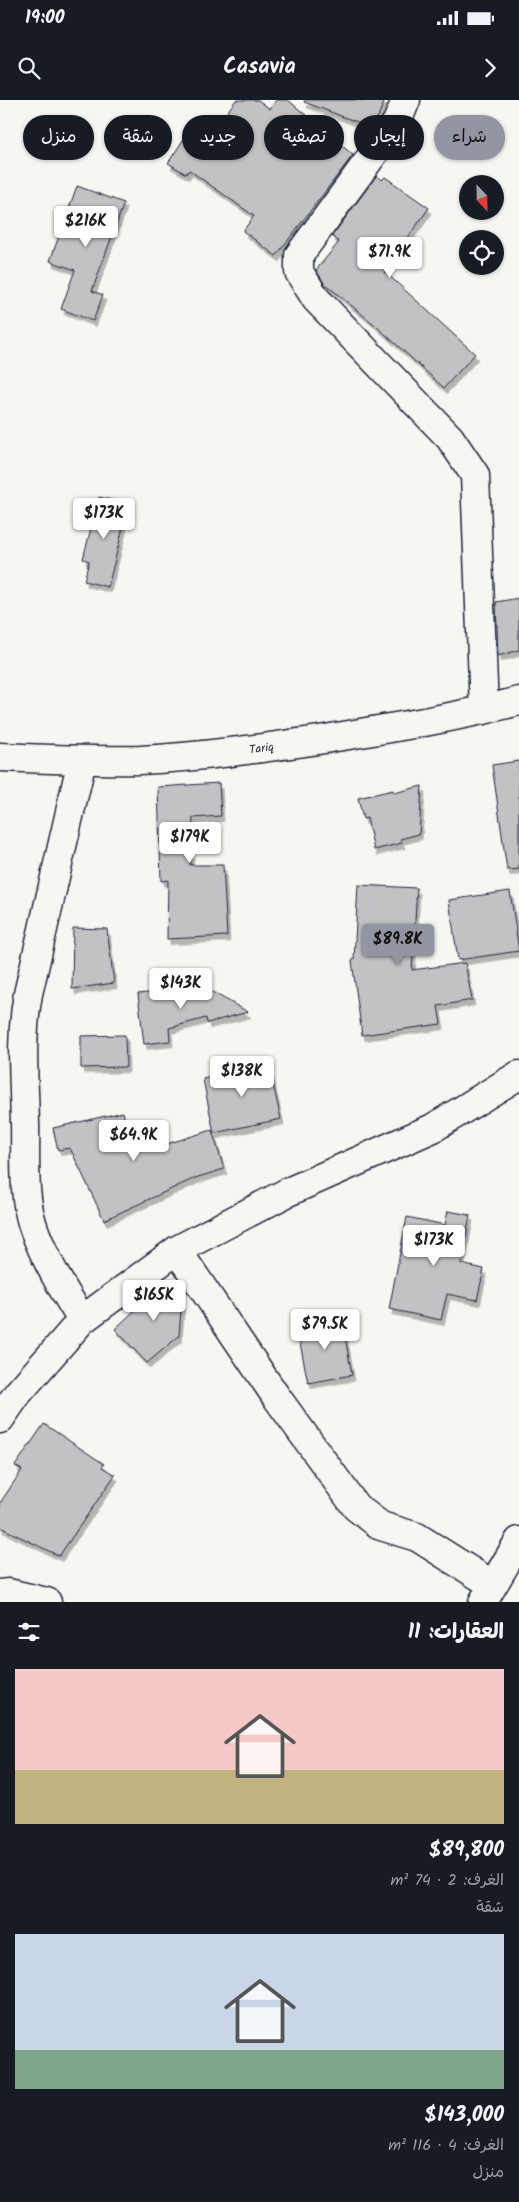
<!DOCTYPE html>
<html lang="ar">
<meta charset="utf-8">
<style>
:root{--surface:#171b24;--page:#242831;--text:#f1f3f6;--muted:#9ea1a6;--accent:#9495a2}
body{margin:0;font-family:Kalam,"Playpen Sans Arabic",sans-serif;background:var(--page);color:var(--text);direction:rtl;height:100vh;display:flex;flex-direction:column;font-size:19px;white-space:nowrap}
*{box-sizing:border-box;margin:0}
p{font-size:16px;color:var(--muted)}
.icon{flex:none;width:28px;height:28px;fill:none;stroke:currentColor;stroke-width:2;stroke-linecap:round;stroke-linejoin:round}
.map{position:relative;height:1502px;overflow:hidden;direction:ltr}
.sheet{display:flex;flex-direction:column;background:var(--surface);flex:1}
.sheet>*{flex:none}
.hud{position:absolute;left:15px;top:15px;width:490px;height:45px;direction:rtl;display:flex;gap:10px}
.needle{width:32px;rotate:158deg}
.buttons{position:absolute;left:459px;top:75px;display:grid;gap:10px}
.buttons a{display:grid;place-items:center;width:45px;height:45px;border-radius:50%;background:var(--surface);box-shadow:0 1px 4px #0004;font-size:25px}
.price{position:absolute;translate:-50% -42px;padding:0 11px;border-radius:5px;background:#fff;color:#222;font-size:16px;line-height:32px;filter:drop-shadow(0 1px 2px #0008)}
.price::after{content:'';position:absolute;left:50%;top:30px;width:15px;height:11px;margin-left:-8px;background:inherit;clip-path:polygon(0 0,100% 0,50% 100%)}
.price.selected{background:var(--accent);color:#111}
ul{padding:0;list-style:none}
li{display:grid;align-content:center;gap:10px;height:265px;padding:0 15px}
li span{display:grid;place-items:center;height:155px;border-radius:0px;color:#555}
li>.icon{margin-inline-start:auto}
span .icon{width:90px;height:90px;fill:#fffc;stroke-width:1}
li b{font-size:21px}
h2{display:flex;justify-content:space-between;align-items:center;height:60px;padding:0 15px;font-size:21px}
.chip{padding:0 18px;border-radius:22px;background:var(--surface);box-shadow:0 1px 4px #0004;font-size:18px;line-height:45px}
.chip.selected{background:var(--accent);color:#111}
.status{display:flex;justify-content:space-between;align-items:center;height:35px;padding:0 25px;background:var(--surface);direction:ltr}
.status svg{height:14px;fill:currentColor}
header{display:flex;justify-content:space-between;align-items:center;height:65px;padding:0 15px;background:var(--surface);font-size:22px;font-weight:600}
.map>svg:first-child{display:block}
.building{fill:#c2c2c4;stroke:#22223b;filter:url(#shadow)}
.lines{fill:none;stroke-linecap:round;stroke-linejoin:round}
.minor-casing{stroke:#22223b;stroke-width:31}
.major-casing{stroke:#22223b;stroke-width:31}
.minor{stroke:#f6f6f2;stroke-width:28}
.major{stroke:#f6f6f2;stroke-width:28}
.labels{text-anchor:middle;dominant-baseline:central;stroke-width:4;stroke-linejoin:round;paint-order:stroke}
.street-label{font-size:12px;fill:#22223b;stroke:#f6f6f2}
</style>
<div class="status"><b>19:00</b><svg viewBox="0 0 49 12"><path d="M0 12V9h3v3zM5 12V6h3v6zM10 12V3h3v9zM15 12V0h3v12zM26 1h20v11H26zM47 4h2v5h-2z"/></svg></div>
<header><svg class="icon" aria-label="forward" viewBox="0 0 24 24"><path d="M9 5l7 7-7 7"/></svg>Casavia<svg class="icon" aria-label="search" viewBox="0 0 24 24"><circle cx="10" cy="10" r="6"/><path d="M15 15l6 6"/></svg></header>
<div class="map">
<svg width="519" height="1502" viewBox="0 0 519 1502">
<defs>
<filter id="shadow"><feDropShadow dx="3" dy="5.5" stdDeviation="0" flood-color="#0004"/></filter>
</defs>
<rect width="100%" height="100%" fill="#f6f6f2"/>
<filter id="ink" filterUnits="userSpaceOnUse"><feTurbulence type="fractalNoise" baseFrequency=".02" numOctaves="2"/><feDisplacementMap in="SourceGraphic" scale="10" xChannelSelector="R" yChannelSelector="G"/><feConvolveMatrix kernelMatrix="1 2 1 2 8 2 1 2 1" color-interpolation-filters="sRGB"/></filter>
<g filter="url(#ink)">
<!-- building -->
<path class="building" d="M236 0H258L270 9 276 0H288L353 55 276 156 243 131 254 116 189 70 186 74 168 63 199 16 216 27Z
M305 0H385L373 28 304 2Z
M377 75 382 80 385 77 429 108 384 171 475 254 444 288 375 225 324 183 316 170 339 142 332 136Z
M77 86 124 103 92 191 103 195 93 221 61 209 75 170 50 161Z
M99 397 129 404 108 487 84 481 89 461 83 459Z
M519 498V550L498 556 496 502Z
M519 661V769L507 770 492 665Z
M219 683 221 716 193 718 190 765H223L227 836 167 839 168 780 161 781 158 687Z
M422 686 419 734 400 739 402 743 374 750 367 718 363 719 358 698 393 690 394 693Z
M358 785 417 788 412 870 465 863 472 900 438 906 441 924 362 935 352 861 354 860Z
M510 791 519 851 458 860 449 800Z
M73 828 107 829 114 883 72 889Z
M189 879 248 912 207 923 206 918 169 928 170 941 144 944 138 894 175 890 174 885Z
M125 935 126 967 81 968V936Z
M268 962 281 1019 214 1033 203 979Z
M123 1012 132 1051 157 1039 160 1046 212 1030 224 1069 195 1078 104 1120 70 1048 58 1050 53 1028Z
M448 1111 470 1115 461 1164 484 1169 477 1200 447 1194 441 1220 389 1209 407 1117 445 1125Z
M168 1179 182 1196 179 1236 147 1263 115 1229Z
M342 1220 352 1275 308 1283 297 1228Z
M44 1324 104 1364 102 1367 115 1375 59 1456 0 1427V1403L22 1370 15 1366Z"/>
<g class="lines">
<!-- minor casing -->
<g class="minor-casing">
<path id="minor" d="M406 0 397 22 299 155V172L316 199 450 338 475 375 484 610
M82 660 28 894C20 937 24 979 25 1023 26 1058 22 1096 34 1129 46 1162 64 1191 82 1220
M177 1150 275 1295 356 1407 381 1426 417 1437 493 1485
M0 1319 18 1293 82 1220 177 1150 288 1092 433 1028 519 975
M0 1494 9 1493 47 1502
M483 1502 519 1441"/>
</g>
<!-- major casing -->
<g class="major-casing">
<g id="major">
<path id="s1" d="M0 657C47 659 94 661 140 660 202 657 264 648 325 639 390 628 455 618 519 601"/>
</g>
</g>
<!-- minor -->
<use href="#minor" class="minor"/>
<!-- major -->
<use href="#major" class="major"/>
</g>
</g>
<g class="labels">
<!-- street labels -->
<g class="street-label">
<text stroke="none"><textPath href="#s1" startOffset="262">Tariq</textPath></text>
</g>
</g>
</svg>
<div class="buttons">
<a><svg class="needle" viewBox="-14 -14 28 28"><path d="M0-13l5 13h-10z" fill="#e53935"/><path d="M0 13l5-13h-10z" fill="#9ea1a6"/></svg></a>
<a><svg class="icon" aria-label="locate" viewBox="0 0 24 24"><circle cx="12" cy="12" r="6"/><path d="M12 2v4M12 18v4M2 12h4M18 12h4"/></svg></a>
</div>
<b class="price" style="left:86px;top:148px">$216K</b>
<b class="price" style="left:390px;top:179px">$71.9K</b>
<b class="price" style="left:104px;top:440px">$173K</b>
<b class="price" style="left:190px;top:764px">$179K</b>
<b class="price selected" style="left:398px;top:866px">$89.8K</b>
<b class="price" style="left:181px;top:910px">$143K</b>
<b class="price" style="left:242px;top:998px">$138K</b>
<b class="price" style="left:134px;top:1062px">$64.9K</b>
<b class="price" style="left:434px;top:1167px">$173K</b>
<b class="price" style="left:154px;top:1222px">$165K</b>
<b class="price" style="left:325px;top:1251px">$79.5K</b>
<div class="hud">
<a class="chip selected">شراء</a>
<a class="chip">إيجار</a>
<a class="chip">تصفية</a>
<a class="chip">جديد</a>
<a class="chip">شقة</a>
<a class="chip">منزل</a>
</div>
</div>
<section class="sheet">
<h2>العقارات: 11<svg class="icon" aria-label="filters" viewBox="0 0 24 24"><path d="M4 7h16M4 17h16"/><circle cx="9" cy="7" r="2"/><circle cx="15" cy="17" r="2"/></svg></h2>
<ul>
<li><span style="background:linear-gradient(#f6c9c9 65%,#c2b280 0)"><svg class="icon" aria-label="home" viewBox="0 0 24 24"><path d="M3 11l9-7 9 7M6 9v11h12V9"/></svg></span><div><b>$89,800</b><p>الغرف: 2 · 74 m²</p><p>شقة</p></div></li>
<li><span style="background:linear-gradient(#c9d6e8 75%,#7fa58c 0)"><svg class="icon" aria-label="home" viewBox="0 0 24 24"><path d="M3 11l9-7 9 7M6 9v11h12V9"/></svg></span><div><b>$143,000</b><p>الغرف: 4 · 116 m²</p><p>منزل</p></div></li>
</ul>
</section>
